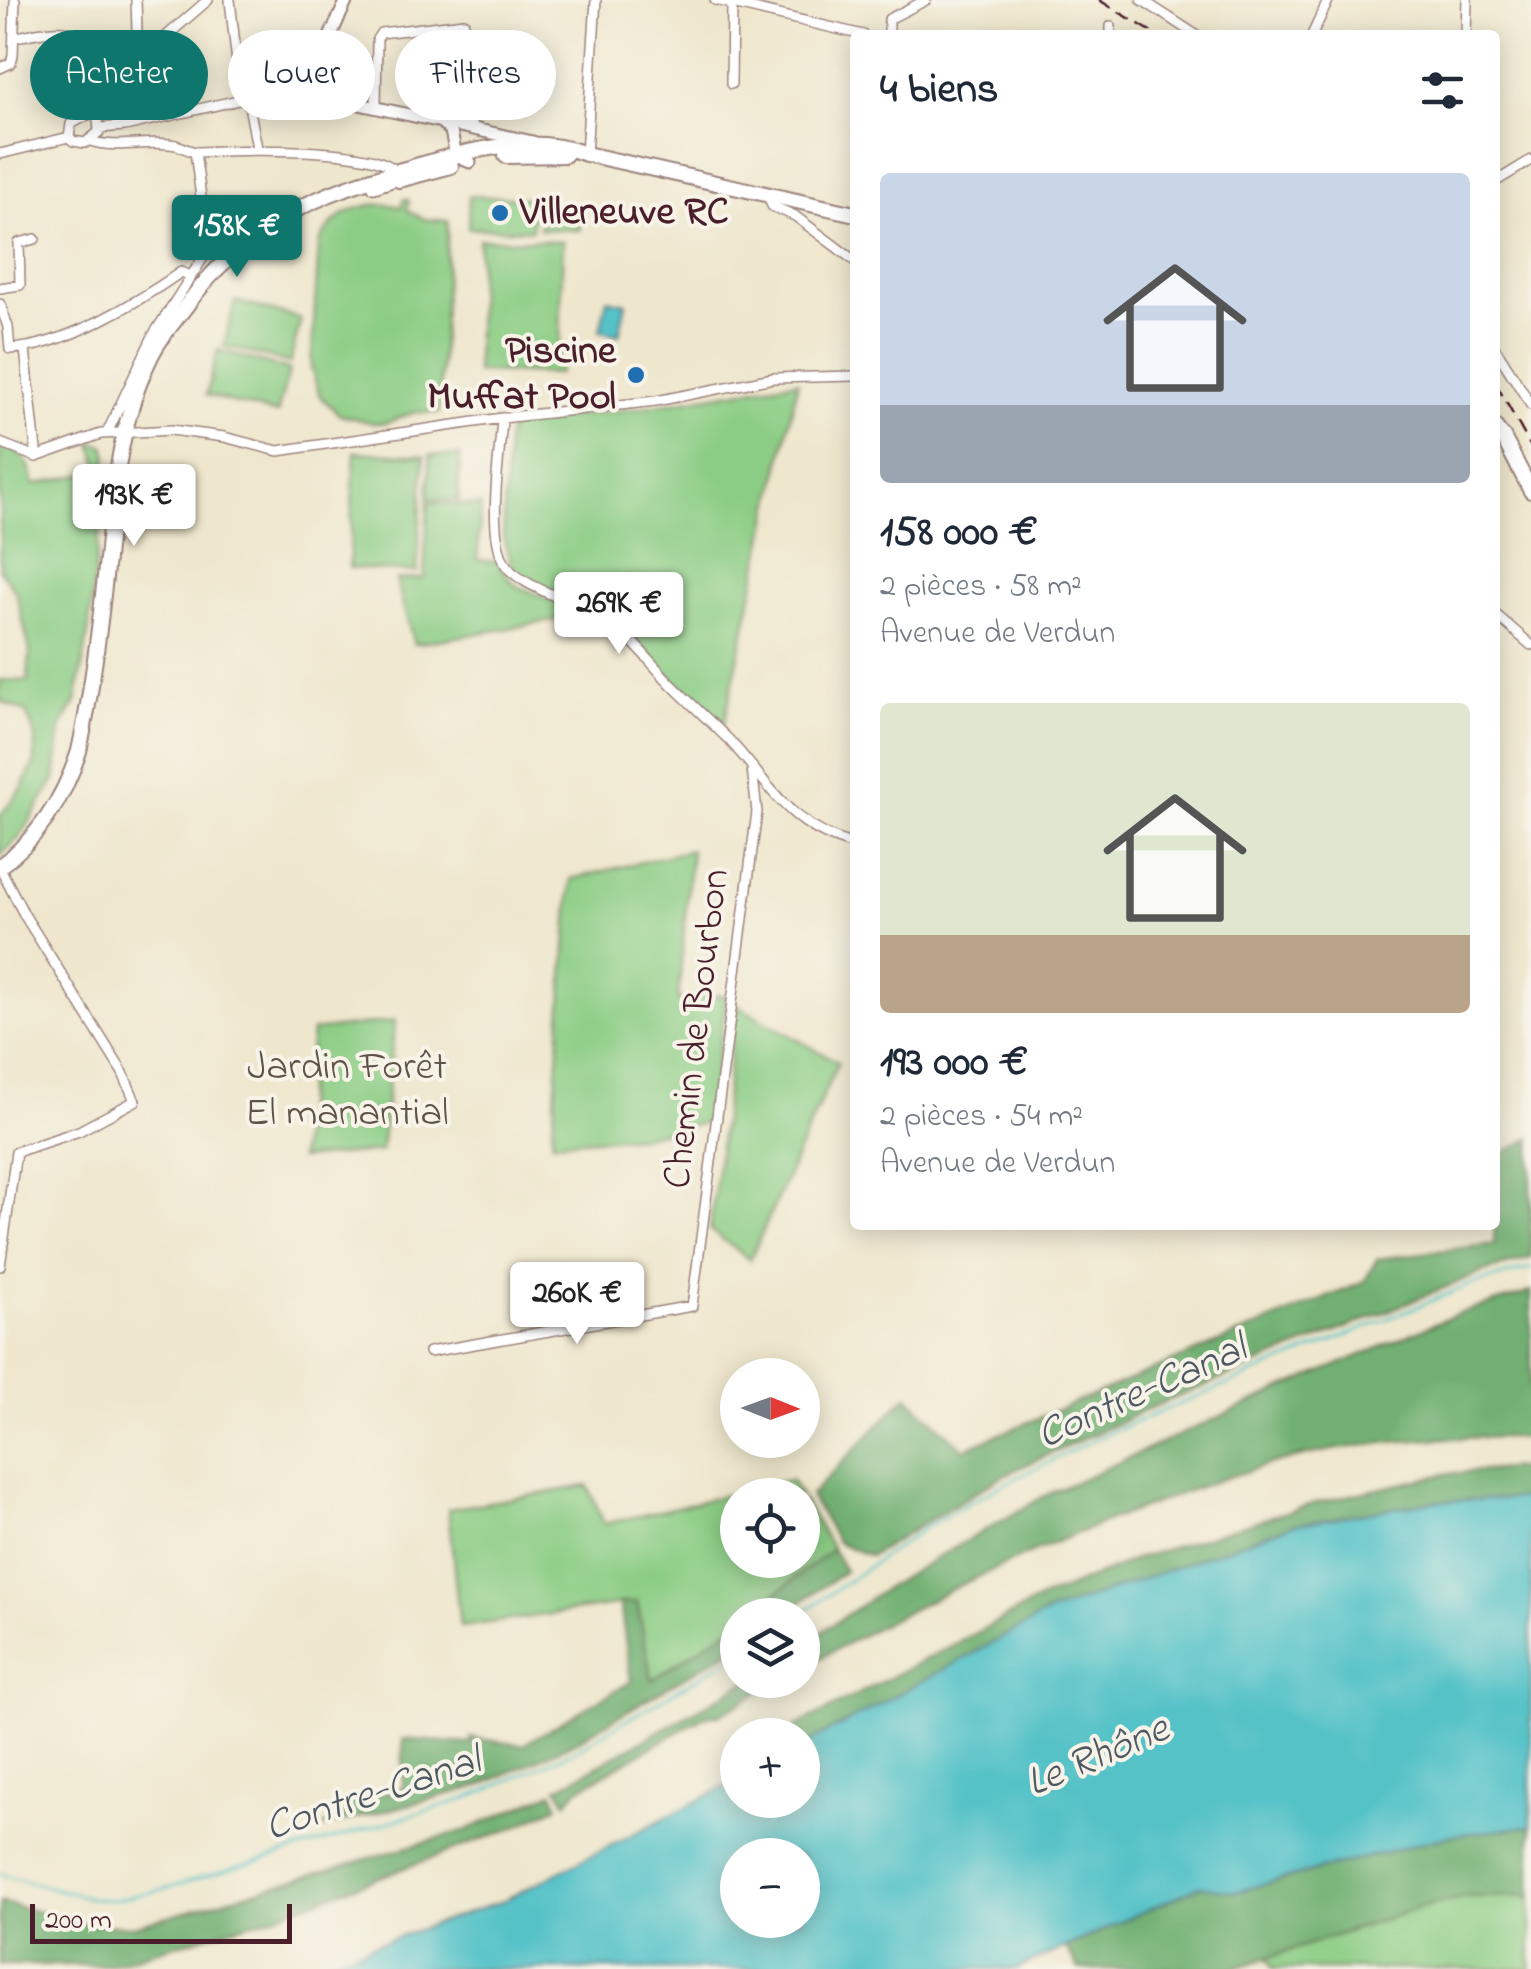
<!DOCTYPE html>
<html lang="fr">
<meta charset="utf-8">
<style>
:root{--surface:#fff;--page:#f2f2f3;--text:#1f2937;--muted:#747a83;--accent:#0f766e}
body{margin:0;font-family:"Indie Flower",sans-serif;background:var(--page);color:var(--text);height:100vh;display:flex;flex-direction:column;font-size:38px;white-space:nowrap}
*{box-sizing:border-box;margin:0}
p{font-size:32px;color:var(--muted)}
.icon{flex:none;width:55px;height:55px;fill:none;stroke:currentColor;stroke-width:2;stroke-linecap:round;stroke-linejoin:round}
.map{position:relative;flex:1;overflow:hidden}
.panel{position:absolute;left:850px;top:30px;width:650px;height:1200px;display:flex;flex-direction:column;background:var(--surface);border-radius:10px;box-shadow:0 5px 25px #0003}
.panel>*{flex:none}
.hud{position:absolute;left:30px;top:30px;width:670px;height:90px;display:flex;gap:20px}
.needle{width:65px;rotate:91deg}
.tools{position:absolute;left:720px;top:1358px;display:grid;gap:20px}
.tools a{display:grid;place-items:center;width:100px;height:100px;border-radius:50%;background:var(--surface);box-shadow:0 5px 25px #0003;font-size:50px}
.scale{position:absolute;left:30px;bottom:25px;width:262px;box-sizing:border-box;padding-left:10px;border:5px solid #4a1f2b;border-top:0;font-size:28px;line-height:35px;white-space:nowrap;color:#4a1f2b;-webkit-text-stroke:8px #f7f3e8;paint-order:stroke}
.price{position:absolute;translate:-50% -85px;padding:0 22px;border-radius:10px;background:#fff;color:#222;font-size:32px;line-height:65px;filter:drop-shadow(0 2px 5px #0008)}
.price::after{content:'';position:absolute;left:50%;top:60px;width:30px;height:22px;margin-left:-15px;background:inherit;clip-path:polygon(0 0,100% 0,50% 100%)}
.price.selected{background:var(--accent);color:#fff}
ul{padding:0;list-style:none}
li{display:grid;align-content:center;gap:20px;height:530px;padding:0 30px}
li span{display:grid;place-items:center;height:310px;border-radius:10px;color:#555}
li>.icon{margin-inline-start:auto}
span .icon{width:180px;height:180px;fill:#fffc;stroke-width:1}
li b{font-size:42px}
h2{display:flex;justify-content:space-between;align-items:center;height:120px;padding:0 30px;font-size:42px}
.pill{padding:0 35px;border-radius:45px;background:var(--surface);box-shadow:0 5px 25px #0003;font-size:35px;line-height:90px}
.pill.selected{background:var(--accent);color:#fff}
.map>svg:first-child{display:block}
.green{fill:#8ccd85;stroke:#6b7658;stroke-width:2.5}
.forest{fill:#71b072;stroke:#5e684e;stroke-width:2.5}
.water{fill:#54c2c8;stroke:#4f707a;stroke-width:2.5;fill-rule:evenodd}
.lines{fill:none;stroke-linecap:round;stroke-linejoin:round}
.stream{stroke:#54c2c8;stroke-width:2.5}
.minor-casing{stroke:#9c837c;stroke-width:12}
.tertiary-casing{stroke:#9c837c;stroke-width:15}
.secondary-casing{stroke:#9c837c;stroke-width:18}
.minor{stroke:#fff;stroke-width:9}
.tertiary{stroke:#fff;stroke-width:11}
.secondary{stroke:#fff;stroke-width:14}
.rail{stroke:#4a1f2b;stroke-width:2.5;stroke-dasharray:15 8;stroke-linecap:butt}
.poi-dot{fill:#1f6fb2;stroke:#f7f3e8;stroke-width:4}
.labels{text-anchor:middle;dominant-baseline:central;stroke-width:8;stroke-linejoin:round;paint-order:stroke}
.poi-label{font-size:40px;font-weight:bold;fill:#4a1f2b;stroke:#f7f3e8;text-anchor:start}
.street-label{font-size:40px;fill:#4a1f2b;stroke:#f7f3e8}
.park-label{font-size:40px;fill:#5e5346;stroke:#f7f3e8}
.water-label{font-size:42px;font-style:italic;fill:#4e5862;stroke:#f7f3e8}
</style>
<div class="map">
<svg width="1531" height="1969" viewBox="0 0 1531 1969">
<rect width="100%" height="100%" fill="#f7f3e8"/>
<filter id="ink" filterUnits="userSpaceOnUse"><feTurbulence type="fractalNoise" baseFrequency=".01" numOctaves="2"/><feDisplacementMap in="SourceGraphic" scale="20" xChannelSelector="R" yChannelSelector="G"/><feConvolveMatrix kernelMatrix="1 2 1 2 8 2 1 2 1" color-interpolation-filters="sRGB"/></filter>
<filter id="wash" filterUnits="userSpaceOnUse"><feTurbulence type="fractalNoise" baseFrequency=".0048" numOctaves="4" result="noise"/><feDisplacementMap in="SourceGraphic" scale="40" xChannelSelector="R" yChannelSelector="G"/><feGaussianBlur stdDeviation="2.25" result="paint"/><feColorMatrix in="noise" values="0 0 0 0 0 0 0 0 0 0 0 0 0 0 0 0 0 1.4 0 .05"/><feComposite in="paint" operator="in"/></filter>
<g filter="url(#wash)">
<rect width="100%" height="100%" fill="#efe7cd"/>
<!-- green -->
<path class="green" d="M469 196 533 198 532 230 468 228Z
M404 199 409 200 407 210 424 219 448 221 439 413 415 412 386 423H374L340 415 320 396 311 368 319 244C334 211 366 199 401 207Z
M541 206 580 207V230L540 229Z
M479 239 563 241 559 374 476 372Z
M235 301 301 319 290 363 224 346Z
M218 350 289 370 277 414 206 395Z
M798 381 723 729 609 615 533 583 520 575 511 564 503 537 507 437 510 428 515 424 638 408Z
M91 442 105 446 108 455 88 635 76 702 61 727 55 779 20 837 0 856V816L23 787 35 761V736L26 712 0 701V680L28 681 30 651 16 592 0 570V445C25 454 29 460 34 485L95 472 99 465Z
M355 452 424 456 417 572 349 568Z
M430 455 460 456 458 500 428 499Z
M428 502 481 506 477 560 497 562 515 585 588 615 414 644 396 580 424 578Z
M691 850 678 1000 727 995 708 1122 642 1136 552 1142 571 879Z
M736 1005 838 1062 750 1260 710 1230Z
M395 1021 381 1151 299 1159 312 1031Z
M791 1480 800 1495H738V1560H802L803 1500 832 1549 759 1609 749 1615H738L737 1623 652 1680 637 1602 460 1627 448 1509 588 1486 604 1524Z
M1531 1896V1969H1273L1267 1958 1419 1908 1465 1897Z"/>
<!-- forest -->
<path class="forest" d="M1531 1138V1258L1483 1272 1153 1407 1006 1474 870 1556 837 1542 810 1496 907 1396 964 1449 1364 1282 1377 1259 1494 1244 1495 1158Z
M1531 1292V1437C1458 1437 1384 1439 1312 1454 1257 1466 1205 1484 1153 1504 1031 1548 915 1604 803 1668V1644L900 1579 1046 1495 1284 1388 1458 1314Z
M1531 1467V1498L1437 1501 1292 1525 1046 1614 803 1746 802 1735H779L1043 1598 1141 1557 1315 1503 1445 1474Z
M832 1549 845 1571 782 1615H749Z
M637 1602 652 1680 737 1623V1646L571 1744 480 1786 323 1827 342 1814 347 1802 403 1788V1739L471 1744V1738L523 1745 631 1681 620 1603Z
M749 1680H781L719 1715H707L577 1790 567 1802 558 1788Z
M553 1792 558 1806 513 1828 274 1916 108 1965H0V1902L87 1924 134 1926 467 1830Z
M1531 1826V1896L1465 1897 1419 1908 1233 1969H1078L1066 1947 1200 1886 1235 1892 1447 1836Z"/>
<!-- water -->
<path class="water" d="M607 299 626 303 619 335 600 331Z
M1531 1498V1826L1447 1836 1235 1892 1200 1886 1017 1969H303L500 1902 737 1781 738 1800H802L803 1746 1046 1614 1292 1525 1437 1501ZM738 1855H802V1920H738Z"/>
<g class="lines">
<!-- stream -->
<path class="stream" d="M799 1615 929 1525 1000 1486 1102 1436 1470 1285 1531 1268
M0 1874 90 1898 113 1900 156 1891 303 1848 469 1798 570 1753 738 1654"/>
</g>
</g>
<g filter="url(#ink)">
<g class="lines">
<!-- minor casing -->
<g class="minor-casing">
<path id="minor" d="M136 0 138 61
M230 0 238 72 248 100 257 148
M715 0 863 35
M1142 0 1196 35
M1111 26V35
M889 35V19L926 0
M1312 35 1328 1
M1466 35 1467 0
M15 37C30 35 47 29 63 31 94 35 99 90 94 114
M0 68 11 63 13 55 15 0
M731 84 732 5
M95 86 124 73 208 0
M376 105 377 39 381 33 464 23 463 47 476 59 472 126
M89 114 98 118 99 132 85 143 73 141 69 137 71 124Z
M100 128 125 126 304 85
M90 141C119 150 148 139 176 145 184 147 190 152 198 152 232 150 380 145 396 172
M0 154 69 137
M586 154 596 0
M1495 182 1531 160
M768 195 772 206 795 216 855 261
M0 288 20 285 19 243 35 239
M0 304 8 327 10 349C63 347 138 302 181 272L190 276
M1495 348 1531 405
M25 349 36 450
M502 418C500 456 487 529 504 562 517 589 594 606 621 631 640 648 656 669 674 687 692 705 711 722 729 740 773 787 788 827 855 845
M107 433 154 334 208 250 195 152
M0 443 36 457 101 434 171 430 224 437 278 451 502 418 656 401 773 378 855 376
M1495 614 1531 645
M0 868 25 916 123 1073 135 1101 79 1131 16 1152 0 1266
M429 1352 692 1306 757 812 752 768"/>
</g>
<!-- tertiary casing -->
<g class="tertiary-casing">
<path id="tertiary" d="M347 0 321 56 304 78V85L309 93 533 142
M440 121 451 131 456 156 470 162
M374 187 404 177"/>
</g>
<!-- secondary casing -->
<g class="secondary-casing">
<path id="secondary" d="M506 156 565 155
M399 180 451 166
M1495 427 1503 437 1531 491
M0 866C40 837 64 798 79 751 91 697 98 641 104 586 113 508 116 427 151 356 160 337 174 322 186 306 241 231 304 198 392 173 453 155 524 131 586 154L855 214"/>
</g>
<!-- minor -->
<use href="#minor" class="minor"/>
<!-- tertiary -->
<use href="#tertiary" class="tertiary"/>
<!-- secondary -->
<use href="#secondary" class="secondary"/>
<!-- rail -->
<path class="rail" d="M1099 0 1157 35
M1495 382 1531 447"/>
</g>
</g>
<!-- markers -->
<g class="poi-dot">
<circle cx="500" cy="213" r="10"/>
<circle cx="636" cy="375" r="10"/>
</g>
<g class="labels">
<!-- poi labels -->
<g class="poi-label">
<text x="520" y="213">Villeneuve RC</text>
<text x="616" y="352" text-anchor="end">Piscine<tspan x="616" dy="46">Muffat Pool</tspan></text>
</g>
<!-- street labels -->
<g class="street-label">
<text transform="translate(698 1029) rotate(-83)">Chemin de Bourbon</text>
</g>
<!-- park labels -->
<g class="park-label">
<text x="347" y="1068">Jardin Forêt<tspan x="347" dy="46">El manantial</tspan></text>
</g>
<!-- water labels -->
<g class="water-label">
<text transform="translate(1142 1393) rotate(-24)">Contre-Canal</text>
<text transform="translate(1098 1757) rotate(-23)">Le Rhône</text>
<text transform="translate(373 1795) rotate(-18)">Contre-Canal</text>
</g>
</g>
</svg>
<div class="tools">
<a><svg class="needle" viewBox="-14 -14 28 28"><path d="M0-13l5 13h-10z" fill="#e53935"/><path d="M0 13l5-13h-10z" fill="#747a83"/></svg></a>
<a><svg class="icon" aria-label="locate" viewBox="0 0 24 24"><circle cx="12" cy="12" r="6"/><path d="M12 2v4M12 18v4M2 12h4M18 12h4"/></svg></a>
<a><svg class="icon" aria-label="layers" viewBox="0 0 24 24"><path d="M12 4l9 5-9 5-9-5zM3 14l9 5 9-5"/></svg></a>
<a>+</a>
<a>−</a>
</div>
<div class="scale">200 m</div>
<b class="price selected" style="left:237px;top:280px">158K €</b>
<b class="price" style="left:134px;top:549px">193K €</b>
<b class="price" style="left:619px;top:657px">269K €</b>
<b class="price" style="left:577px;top:1347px">260K €</b>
<div class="hud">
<a class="pill selected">Acheter</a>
<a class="pill">Louer</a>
<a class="pill">Filtres</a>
</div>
<section class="panel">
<h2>4 biens<svg class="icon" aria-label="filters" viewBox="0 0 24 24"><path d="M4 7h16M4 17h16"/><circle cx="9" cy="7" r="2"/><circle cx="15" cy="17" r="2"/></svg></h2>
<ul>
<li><span style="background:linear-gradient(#c9d6e8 75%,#9aa5b1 0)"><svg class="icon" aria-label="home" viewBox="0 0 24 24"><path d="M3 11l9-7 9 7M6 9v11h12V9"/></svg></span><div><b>158 000 €</b><p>2 pièces · 58 m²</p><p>Avenue de Verdun</p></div></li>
<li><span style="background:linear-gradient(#dfe7d0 75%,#b9a48a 0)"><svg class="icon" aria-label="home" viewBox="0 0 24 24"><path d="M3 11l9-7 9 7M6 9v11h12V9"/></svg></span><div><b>193 000 €</b><p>2 pièces · 54 m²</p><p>Avenue de Verdun</p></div></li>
</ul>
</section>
</div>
